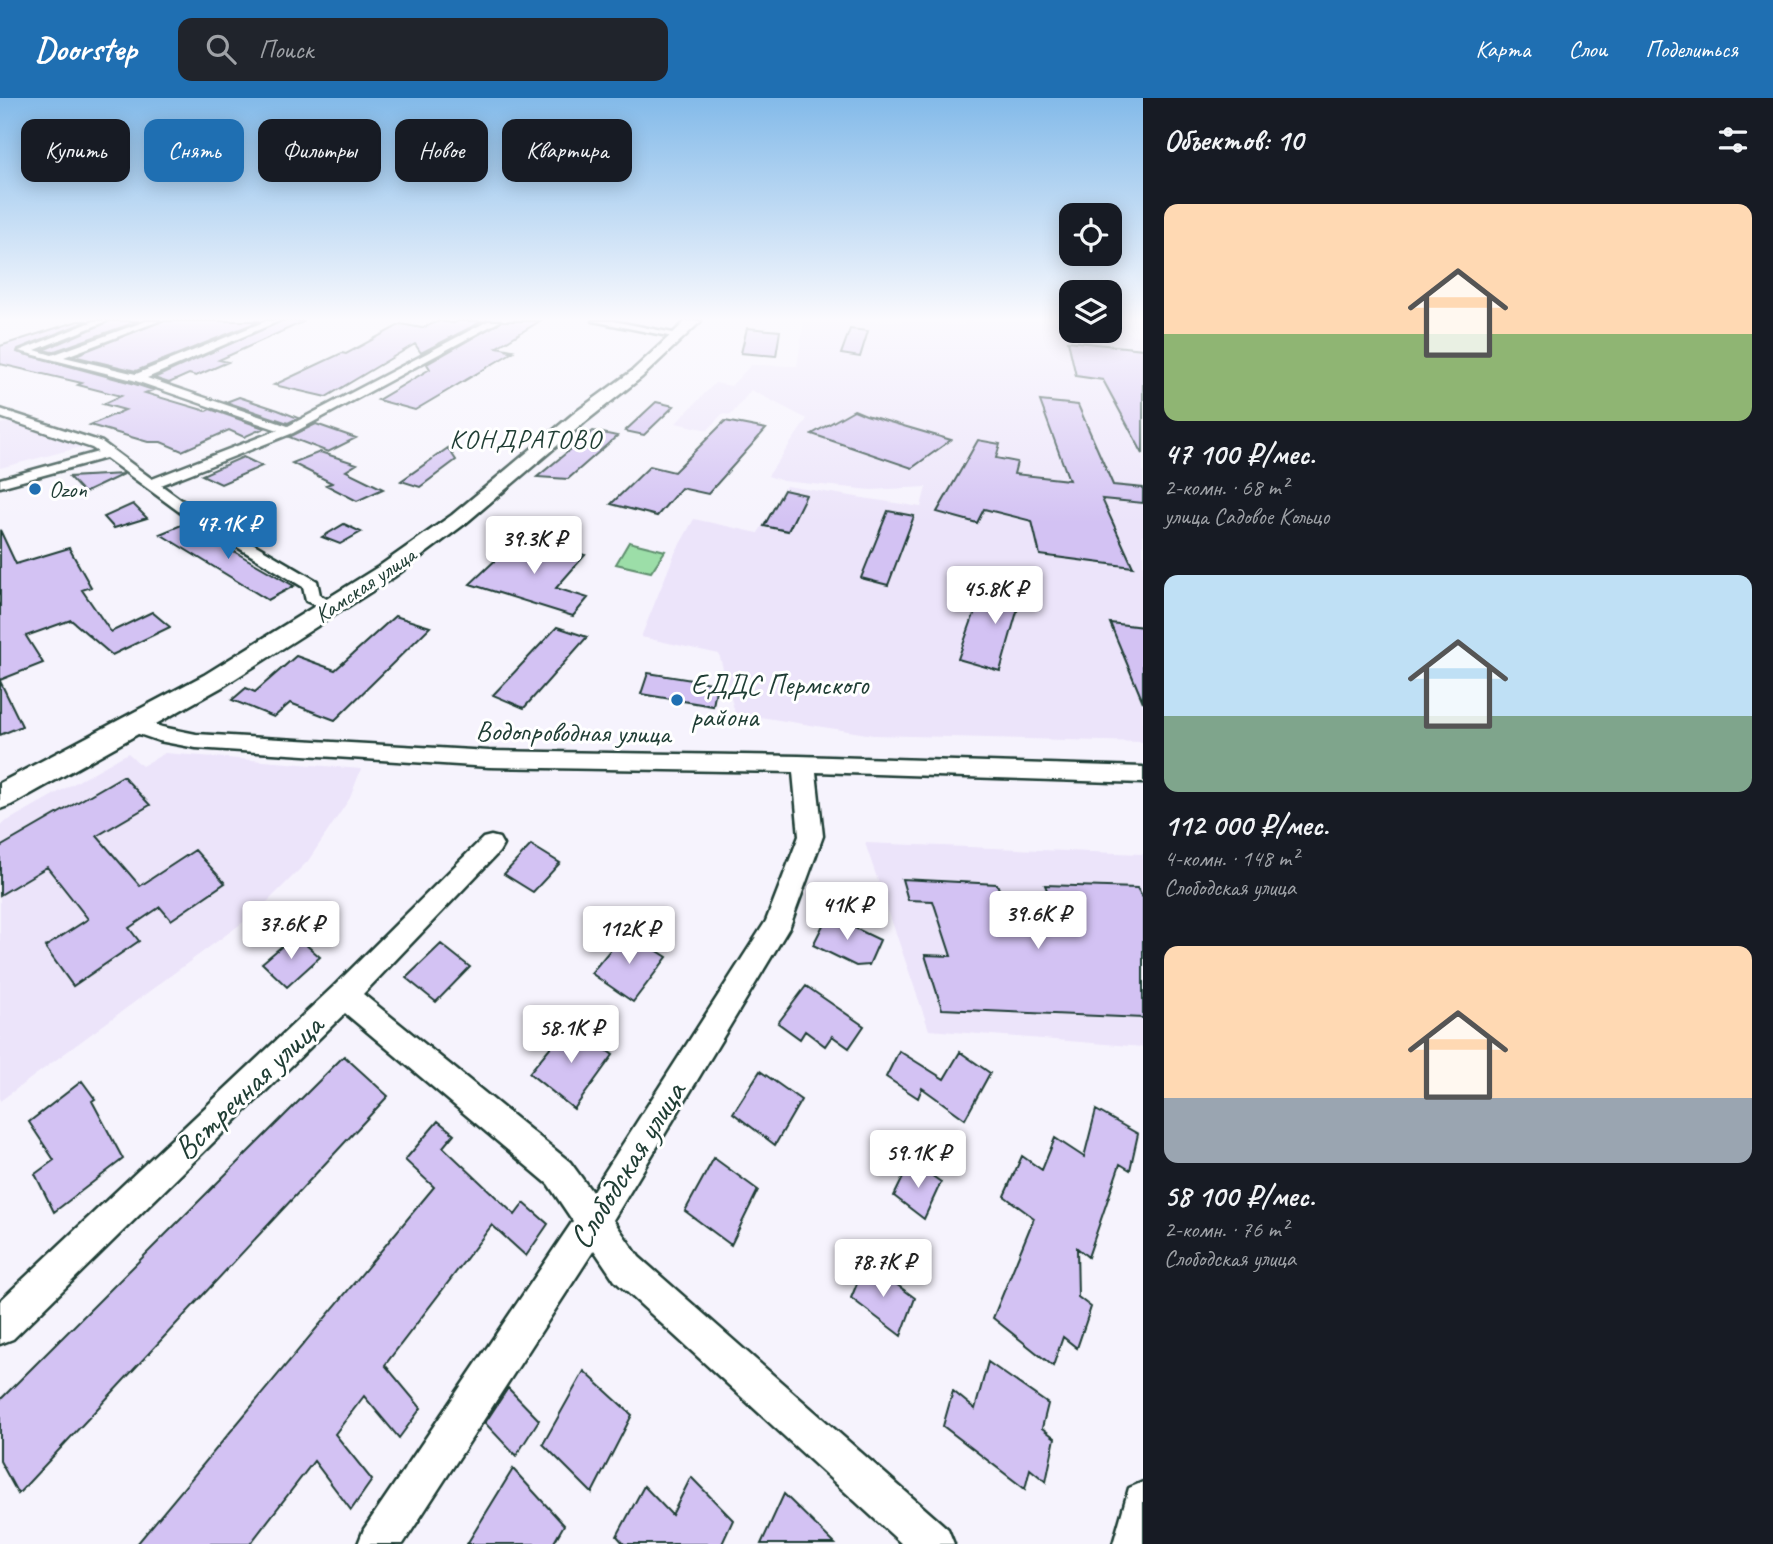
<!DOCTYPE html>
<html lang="ru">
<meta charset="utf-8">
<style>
:root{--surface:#171b24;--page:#20242c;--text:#f1f3f6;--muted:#9ea1a6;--accent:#1f6fb2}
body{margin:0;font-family:Caveat,sans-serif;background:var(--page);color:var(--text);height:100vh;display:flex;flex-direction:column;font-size:26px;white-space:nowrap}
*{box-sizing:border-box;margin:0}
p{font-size:23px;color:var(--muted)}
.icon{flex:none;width:38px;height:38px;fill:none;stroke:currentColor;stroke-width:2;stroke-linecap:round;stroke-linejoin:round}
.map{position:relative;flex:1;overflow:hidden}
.details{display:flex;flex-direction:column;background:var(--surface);width:630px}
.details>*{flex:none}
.top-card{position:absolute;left:21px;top:21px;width:665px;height:63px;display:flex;gap:14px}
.controls{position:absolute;left:1059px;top:105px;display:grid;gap:14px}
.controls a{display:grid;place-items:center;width:63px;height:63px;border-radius:14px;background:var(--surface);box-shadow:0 4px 18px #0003;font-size:35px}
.price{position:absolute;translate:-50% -60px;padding:0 16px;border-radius:7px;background:#fff;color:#222;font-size:23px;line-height:46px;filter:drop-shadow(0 2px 4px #0008)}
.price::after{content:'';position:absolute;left:50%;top:42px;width:21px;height:16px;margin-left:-10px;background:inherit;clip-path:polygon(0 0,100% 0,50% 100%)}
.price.selected{background:var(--accent);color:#fff}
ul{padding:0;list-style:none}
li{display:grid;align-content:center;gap:14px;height:371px;padding:0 21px}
li span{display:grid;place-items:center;height:217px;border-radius:14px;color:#555}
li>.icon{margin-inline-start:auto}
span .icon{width:126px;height:126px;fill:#fffc;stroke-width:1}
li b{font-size:30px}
h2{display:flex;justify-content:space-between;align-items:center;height:84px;padding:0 21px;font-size:30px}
.tag{padding:0 24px;border-radius:14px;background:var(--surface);box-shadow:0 4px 18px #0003;font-size:24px;line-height:63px}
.tag.selected{background:var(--accent);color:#fff}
header{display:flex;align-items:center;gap:42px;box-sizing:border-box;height:98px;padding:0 35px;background:var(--accent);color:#fff}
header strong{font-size:33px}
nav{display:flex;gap:38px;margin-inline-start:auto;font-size:24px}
.search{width:490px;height:63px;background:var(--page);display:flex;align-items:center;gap:18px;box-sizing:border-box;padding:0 24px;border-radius:14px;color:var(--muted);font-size:26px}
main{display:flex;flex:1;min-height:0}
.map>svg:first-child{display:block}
.built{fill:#ece4fa}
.green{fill:#9cdea8;stroke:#5e8e6e;stroke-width:2}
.building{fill:#d3c2f3;stroke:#1f3d34;stroke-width:2}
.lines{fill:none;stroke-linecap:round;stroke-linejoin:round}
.street-casing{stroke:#1f3d34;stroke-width:5}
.secondary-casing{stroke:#1f3d34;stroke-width:5}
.street{fill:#fff;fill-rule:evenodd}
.secondary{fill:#fff;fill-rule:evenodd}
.poi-dot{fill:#1f6fb2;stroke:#fff;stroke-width:2.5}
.labels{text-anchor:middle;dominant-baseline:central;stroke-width:6;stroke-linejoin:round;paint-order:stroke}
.far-poi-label{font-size:23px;fill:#1f3d34;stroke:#fff;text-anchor:start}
.far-street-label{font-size:23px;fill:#1f3d34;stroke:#fff}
.far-quarter-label{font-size:26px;letter-spacing:2px;fill:#1f3d34;stroke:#fff}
.poi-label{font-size:28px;fill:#1f3d34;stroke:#fff;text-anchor:start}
.street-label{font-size:28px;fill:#1f3d34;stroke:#fff}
.near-street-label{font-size:33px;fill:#1f3d34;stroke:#fff}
</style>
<header>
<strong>Doorstep</strong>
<div class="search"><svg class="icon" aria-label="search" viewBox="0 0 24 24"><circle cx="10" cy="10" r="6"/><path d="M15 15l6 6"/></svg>Поиск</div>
<nav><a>Карта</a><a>Слои</a><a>Поделиться</a></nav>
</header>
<main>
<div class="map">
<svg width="1143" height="1446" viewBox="0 0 1143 1446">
<rect width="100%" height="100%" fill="#f6f3fd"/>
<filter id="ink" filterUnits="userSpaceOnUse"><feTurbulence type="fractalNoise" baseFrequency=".0143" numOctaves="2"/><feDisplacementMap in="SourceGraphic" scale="14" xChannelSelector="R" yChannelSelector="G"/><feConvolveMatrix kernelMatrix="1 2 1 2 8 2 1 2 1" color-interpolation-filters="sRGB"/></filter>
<g filter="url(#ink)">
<!-- built -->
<path class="built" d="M804 223H909L964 227 965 223H1071V233H1110V223H1118L1131 237 1143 238V644L873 637 735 615 719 556 641 539 675 455 694 421 758 435 786 388 921 409 926 389 871 392 783 383 768 378 807 321 751 292 731 317 722 316 708 332 676 325 715 285 731 288 751 267 797 268Z
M9 324 89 347 0 370V326Z
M128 655 142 668 165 655 361 671 350 700 308 763 257 814 0 1003V727Z
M865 745 1143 756V949L929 932Z"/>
<!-- green -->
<path class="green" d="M629 444 665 453 651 474 616 466Z"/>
<!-- building -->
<path class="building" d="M78 223H88L18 251 17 254 132 285 153 292 145 295 206 313 210 311 264 330 244 339 229 332 182 353 161 344H148L90 327 125 312 103 306 121 298 78 287 82 285 0 266V248Z
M110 223H139L52 254 43 252Z
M162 223H260L136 273 73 258Z
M281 223H305L219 262 228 264 196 278 189 276 169 285 154 280Z
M439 223 454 225 458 223H483L421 255 415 246 326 299 274 287 342 255 346 256 401 226 422 230Z
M502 223H540L497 249 512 252 509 253 513 254 415 312 378 302 430 271 427 266Z
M747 230 780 233 776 258 741 255Z
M850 231 868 233 860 259 841 256Z
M1068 243 1143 251V356L1103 282 1076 278Z
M239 299 278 312 298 320 288 325 226 304Z
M1040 303 1078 307 1113 387 1143 390V405L1102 401 1133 469 1040 457 1032 423 984 411 977 425 937 414 978 342 1000 346 996 360 1017 364 1014 376 1069 382Z
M656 304 674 308 644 337 625 333Z
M854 312 866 317 951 342 912 370 812 336Z
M725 323 766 331 708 396 681 390 657 418 611 406 650 368 674 374Z
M316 326 333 332 356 340 328 354 289 339Z
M593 333 617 338 568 381 537 379Z
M448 350 456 362 420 389 401 383Z
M320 354 357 366 346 373 383 391 357 403 326 387 332 385 292 365Z
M243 359 262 368 221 386 202 377Z
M124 376 84 395 69 379Z
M784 392 806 397 788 433 764 428Z
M133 406 147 420 114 430 104 419Z
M888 413 914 418 888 487 861 480Z
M186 425 252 464 294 488 268 502 160 436Z
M344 426 361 434 340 446 322 439Z
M0 432 16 466 69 450 91 489 82 492 111 534 152 514 170 529 112 557 71 522 26 538 43 565 0 582Z
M519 440 585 457 556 490 588 500 573 518 470 486Z
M1012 480 1040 488 1031 507 1020 503 1000 573 958 561 979 502 997 507Z
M395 518 430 529 335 622 290 605 274 619 232 602 246 590 255 594 296 558 335 572Z
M1110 525 1143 529V604Z
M557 529 587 539 524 610 493 597Z
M648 575 717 586 713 608 641 596Z
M0 583 22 628 0 637Z
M123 678 150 707 97 738 140 788 195 752 225 785 171 822 160 809 129 830 139 843 73 888 45 849 88 821 47 769 0 797V749Z
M531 747 560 765 533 794 504 776Z
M902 781 997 786 1010 820 1059 822 1045 787 1137 790 1143 800V920L942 911 925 857 951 858 933 803 908 802Z
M828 817 880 842 869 867 856 868 813 847Z
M626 833 667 859 633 904 591 875Z
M295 837 320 859 287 889 262 865Z
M441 846 470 869 436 904 406 880Z
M806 888 864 928 849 950 832 938 825 948 805 933 800 941 778 925Z
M570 925 613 957 574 1011 529 975Z
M899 953 944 981 960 954 990 975 965 1021 922 990 918 1000 886 979Z
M344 958 388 998 18 1396 0 1363V1302Z
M760 973 801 1002 775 1047 733 1015Z
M82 983 95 1001 92 1003 123 1061 54 1114 35 1076 54 1062 29 1024Z
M1096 1012 1138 1036 1130 1072 1120 1066 1088 1159 1077 1150 1078 1199 1091 1209 1077 1250 1063 1239 1053 1268 993 1220 1034 1120 1004 1098 1022 1058 1042 1072 1055 1040 1084 1059Z
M438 1023 454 1036 443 1049 515 1117 524 1105 548 1126 526 1158 492 1127 385 1267 421 1310 399 1340 364 1298 335 1336 372 1382 351 1412 314 1363 250 1446H137L434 1089 405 1062Z
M714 1060 758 1092 731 1147 685 1113Z
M911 1063 941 1084 924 1121 894 1098Z
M866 1164 915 1200 901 1238 851 1200Z
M988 1264 1048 1306 1042 1330 1055 1340 1046 1384 1030 1371 1025 1391 943 1328 953 1293 975 1311Z
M584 1273 632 1317 592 1395 543 1346Z
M508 1290 539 1322 516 1358 485 1325Z
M513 1371 564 1427 553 1446H467Z
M691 1379 733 1422 722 1446H624L617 1438 644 1388 672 1417Z
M784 1396 835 1446H761Z"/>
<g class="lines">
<!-- street casing -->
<g class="street-casing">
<path id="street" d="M94 223H107L35 252 52 257 146 223H159L64 259 136 276 266 223H279L147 280 288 328 488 223H500L293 335 161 387 191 409 317 483 320 497 342 510 333 515 306 503 303 489 181 415 106 360 0 389V381L98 354 92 350 0 319V311L102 344 152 381 278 332 133 282 19 253Z
M593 223H613L683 237 678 240Z
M131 619 162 629 196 636 489 653 799 658 1143 669V685L816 674 823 738 790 828 613 1122 639 1159 948 1431 954 1446H902L615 1183 594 1152 403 1446H358L364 1431 573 1123 548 1086 345 915 13 1241 0 1246V1203L334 888 483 740 491 738 499 740 503 747 499 754 363 896 570 1064 592 1094 766 823 799 738 793 674 489 669 196 650 159 643 124 631 121 626 124 621Z
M1143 1384V1446H1113L1129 1390Z"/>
</g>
<!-- secondary casing -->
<g class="secondary-casing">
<path id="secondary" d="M686 223H701L642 279 585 324 466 425 394 479 222 589 11 707 0 711V685L204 577 378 469 452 417 573 316 632 273Z"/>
</g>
<!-- street -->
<use href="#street" class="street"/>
<!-- secondary -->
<use href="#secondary" class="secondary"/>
</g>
</g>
<!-- sky -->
<linearGradient id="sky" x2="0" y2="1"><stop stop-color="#83bae9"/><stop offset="0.52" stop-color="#fbfafe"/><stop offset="1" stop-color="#fbfafe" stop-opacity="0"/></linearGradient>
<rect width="1143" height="425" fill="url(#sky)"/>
<!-- markers -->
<g class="poi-dot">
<circle cx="35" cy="391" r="7"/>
<circle cx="677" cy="602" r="7"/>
</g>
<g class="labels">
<!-- far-poi labels -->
<g class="far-poi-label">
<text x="49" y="391">Ozon</text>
</g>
<!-- far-street labels -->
<g class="far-street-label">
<text transform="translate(365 487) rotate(-34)">Камская улица</text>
</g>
<!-- far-quarter labels -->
<g class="far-quarter-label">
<text x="526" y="341">КОНДРАТОВО</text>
</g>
<!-- poi labels -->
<g class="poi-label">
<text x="691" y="586">ЕДДС Пермского<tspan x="691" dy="32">района</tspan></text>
</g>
<!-- street labels -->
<g class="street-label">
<text transform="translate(573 634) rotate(1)">Водопроводная улица</text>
</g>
<!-- near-street labels -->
<g class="near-street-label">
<text transform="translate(248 989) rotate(-44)">Встречная улица</text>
<text transform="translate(627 1067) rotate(-58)">Слободская улица</text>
</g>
</g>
</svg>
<div class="controls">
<a><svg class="icon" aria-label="locate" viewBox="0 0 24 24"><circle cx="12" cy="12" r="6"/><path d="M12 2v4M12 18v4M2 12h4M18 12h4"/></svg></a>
<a><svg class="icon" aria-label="layers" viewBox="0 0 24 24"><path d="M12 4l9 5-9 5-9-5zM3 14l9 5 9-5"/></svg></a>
</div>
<b class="price selected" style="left:228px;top:463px">47.1K ₽</b>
<b class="price" style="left:534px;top:478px">39.3K ₽</b>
<b class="price" style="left:995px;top:528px">45.8K ₽</b>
<b class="price" style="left:847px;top:844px">41K ₽</b>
<b class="price" style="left:1038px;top:853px">39.6K ₽</b>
<b class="price" style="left:291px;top:863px">37.6K ₽</b>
<b class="price" style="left:629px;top:868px">112K ₽</b>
<b class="price" style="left:571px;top:967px">58.1K ₽</b>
<b class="price" style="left:918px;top:1092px">59.1K ₽</b>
<b class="price" style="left:883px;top:1201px">78.7K ₽</b>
<div class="top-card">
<a class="tag">Купить</a>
<a class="tag selected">Снять</a>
<a class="tag">Фильтры</a>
<a class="tag">Новое</a>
<a class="tag">Квартира</a>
</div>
</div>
<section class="details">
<h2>Объектов: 10<svg class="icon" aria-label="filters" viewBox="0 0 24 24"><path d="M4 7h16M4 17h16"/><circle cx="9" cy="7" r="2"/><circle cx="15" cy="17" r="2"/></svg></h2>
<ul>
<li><span style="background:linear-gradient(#ffd9b3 60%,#8fb573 0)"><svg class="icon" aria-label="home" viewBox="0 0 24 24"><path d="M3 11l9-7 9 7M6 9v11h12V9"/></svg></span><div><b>47 100 ₽/мес.</b><p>2-комн. · 68 m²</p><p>улица Садовое Кольцо</p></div></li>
<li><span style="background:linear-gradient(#bfe0f5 65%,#7fa58c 0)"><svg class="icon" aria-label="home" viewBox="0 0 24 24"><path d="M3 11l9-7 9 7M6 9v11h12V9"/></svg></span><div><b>112 000 ₽/мес.</b><p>4-комн. · 148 m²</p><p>Слободская улица</p></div></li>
<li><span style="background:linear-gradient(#ffd9b3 70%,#9aa5b1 0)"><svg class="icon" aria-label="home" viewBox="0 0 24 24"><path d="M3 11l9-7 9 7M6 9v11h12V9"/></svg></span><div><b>58 100 ₽/мес.</b><p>2-комн. · 76 m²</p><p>Слободская улица</p></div></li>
</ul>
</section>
</main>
